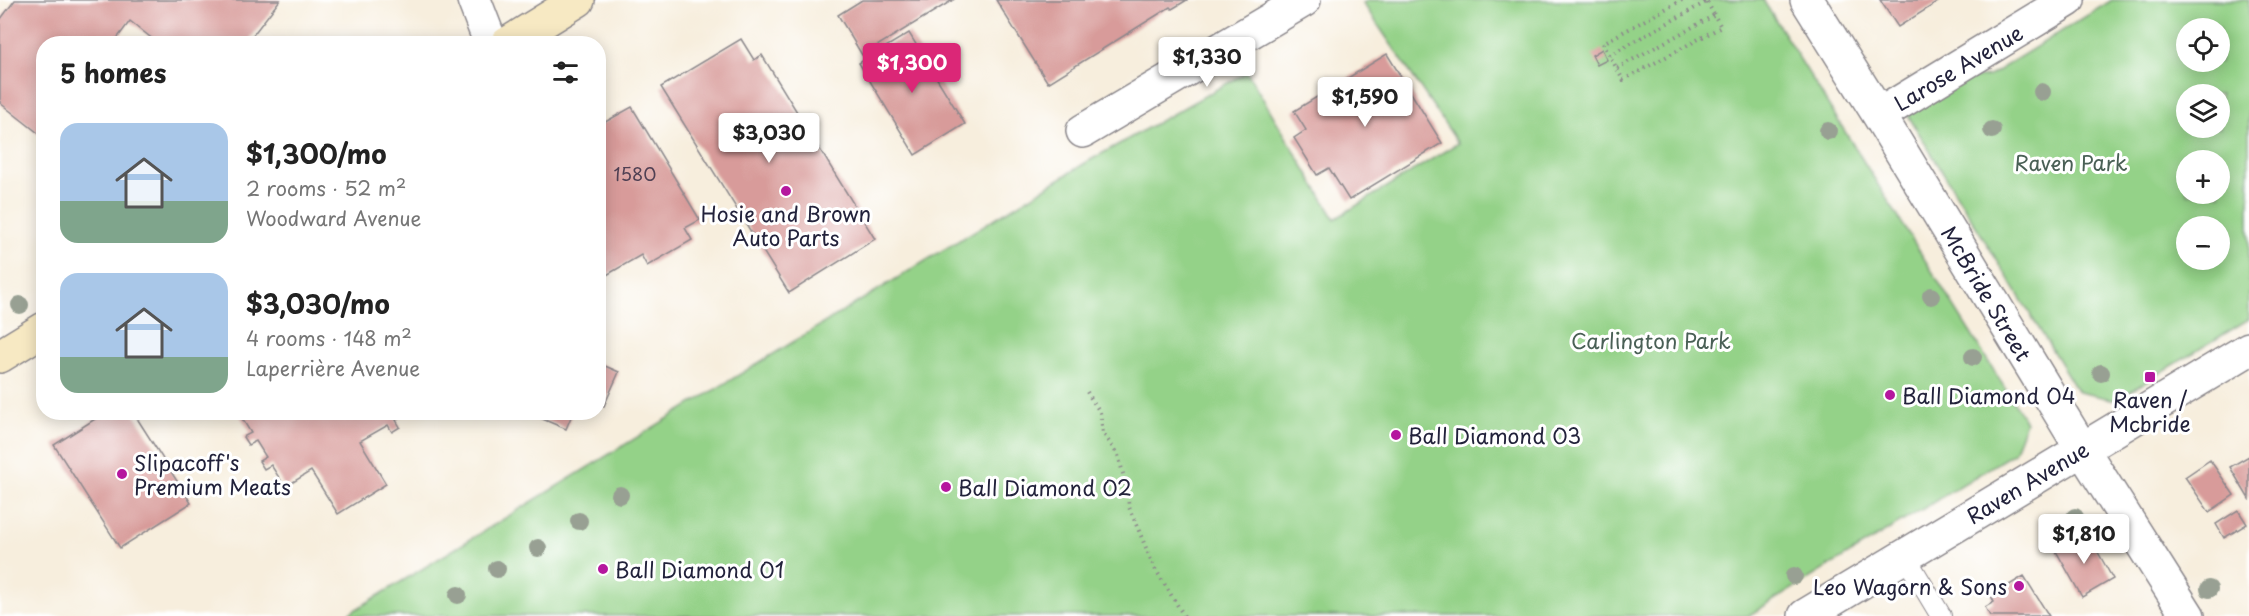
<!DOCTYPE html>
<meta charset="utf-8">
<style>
:root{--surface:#fff;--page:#f6f6f6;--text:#222;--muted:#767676;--accent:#db2777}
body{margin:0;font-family:"Playpen Sans",sans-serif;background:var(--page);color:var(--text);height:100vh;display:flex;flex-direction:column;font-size:22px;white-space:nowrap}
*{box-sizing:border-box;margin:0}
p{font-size:20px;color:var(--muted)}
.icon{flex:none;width:33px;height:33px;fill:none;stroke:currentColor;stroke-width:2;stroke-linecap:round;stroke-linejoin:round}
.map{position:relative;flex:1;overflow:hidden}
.side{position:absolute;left:36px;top:36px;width:570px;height:384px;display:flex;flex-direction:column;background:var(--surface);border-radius:24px;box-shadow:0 3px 15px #0003}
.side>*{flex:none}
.buttons{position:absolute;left:2176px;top:18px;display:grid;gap:12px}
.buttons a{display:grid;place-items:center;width:54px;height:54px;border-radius:50%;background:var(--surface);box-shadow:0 3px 15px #0003;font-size:30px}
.price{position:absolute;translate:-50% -51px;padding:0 14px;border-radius:6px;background:#fff;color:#222;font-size:20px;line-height:39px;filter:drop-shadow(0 2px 3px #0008)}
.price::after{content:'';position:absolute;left:50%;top:36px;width:18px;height:14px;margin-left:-9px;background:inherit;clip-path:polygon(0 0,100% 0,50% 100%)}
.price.selected{background:var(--accent);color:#fff}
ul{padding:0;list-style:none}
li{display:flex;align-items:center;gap:18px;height:150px;padding:0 24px}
li span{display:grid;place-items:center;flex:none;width:168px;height:120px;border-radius:18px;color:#555}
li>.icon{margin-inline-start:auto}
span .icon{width:72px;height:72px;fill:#fffc;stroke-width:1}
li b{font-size:26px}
h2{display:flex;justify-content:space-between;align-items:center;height:72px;padding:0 24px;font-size:26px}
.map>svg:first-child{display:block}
.green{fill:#94d288;stroke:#5b7a62;stroke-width:1.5;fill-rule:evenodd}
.building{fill:#d89b9a}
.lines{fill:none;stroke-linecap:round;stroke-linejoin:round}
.lane-casing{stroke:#8c888c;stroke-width:22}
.street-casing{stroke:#8c888c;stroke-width:36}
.secondary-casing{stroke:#8c888c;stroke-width:36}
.path{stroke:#8c888c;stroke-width:4;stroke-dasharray:1.5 4.5;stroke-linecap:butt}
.lane{stroke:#fff;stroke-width:20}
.street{stroke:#fff;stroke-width:33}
.secondary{stroke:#f7e9c3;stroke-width:33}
.tree{fill:#98a093}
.poi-dot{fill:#b5179e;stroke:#fff;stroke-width:2}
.labels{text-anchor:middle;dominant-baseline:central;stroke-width:6;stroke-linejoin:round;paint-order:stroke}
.number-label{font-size:18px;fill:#504053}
.street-label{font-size:21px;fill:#22223b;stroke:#fff}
.park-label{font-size:21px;fill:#4a6056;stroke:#fff}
.poi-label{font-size:21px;fill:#22223b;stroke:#fff;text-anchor:start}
</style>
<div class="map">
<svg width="2249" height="616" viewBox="0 0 2249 616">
<rect width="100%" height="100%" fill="#fff"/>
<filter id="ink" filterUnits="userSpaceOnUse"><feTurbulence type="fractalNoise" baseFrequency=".0167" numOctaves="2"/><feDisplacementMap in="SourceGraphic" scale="12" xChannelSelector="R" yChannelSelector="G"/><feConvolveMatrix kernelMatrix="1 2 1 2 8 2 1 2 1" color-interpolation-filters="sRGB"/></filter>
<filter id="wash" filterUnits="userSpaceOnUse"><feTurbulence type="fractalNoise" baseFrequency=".008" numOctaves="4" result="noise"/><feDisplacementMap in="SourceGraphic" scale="24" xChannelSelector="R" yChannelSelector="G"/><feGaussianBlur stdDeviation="1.35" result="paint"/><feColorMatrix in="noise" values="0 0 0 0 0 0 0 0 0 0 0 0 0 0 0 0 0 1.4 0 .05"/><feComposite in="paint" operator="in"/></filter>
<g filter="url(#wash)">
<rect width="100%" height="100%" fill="#f7eedd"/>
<!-- green -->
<path class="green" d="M1368 0H1763L2026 422 2014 453 1748 616H345L1087 162 1247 72 1335 219 1458 143 1363 3Z
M2112 0H2249V319L2116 400 2078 392 1907 114 1956 80 1989 76ZM2187 28H2220V62H2187ZM2187 94H2220V128H2187ZM2187 160H2220V194H2187ZM2187 226H2220V260H2187Z"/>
<g id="blocks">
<!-- building -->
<path class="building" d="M15 0H280L246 44H159L130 21 113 44H44L42 136 0 103V20Z
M862 0H953L862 55 838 15Z
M996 0H1187L1172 9 1170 7 1048 83Z
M1880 0H1937L1938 2 1898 27Z
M909 33 965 124 915 155 859 63Z
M741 39 754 60 762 55 875 239 789 293 661 87Z
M1602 49 1607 60 1597 65 1592 55Z
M1387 54 1442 143 1349 200 1329 168 1317 175 1294 138 1306 130 1294 111Z
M632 107 700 220 685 228 692 240 647 266 641 255 605 276 598 265V126Z
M598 363 619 372 604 406 598 404Z
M106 412H133L191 503 120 548 54 445Z
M238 412H408L396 420 400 427 392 432 388 425 360 441 386 484 338 514 311 471 285 487 271 465 264 469 259 461 266 457 256 441 248 445 243 437 251 433Z
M526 412H573L566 429Z
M2249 456V499L2230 467Z
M2210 460 2234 495 2209 512 2185 477Z
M2238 510 2247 524 2224 538 2216 524Z
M2087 533 2113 579 2082 597 2056 551Z
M2024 576 2049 616H1990L1985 607 1994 602 1991 596Z"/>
</g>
</g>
<g filter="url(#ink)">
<use href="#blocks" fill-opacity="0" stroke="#8c888c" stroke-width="1.5"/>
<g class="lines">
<!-- lane casing -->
<g class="lane-casing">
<path id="lane" d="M1905 556 1941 616"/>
</g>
<!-- street casing -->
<g class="street-casing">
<path id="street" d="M474 0 491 44
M1807 0 1879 115 2082 449 2188 616
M1879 115 2068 0
M1083 131 1304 0
M1805 616 2249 349"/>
</g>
<!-- secondary casing -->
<g class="secondary-casing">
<path id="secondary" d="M507 44 578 0
M0 356 44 329"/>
</g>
<!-- path -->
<path class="path" d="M1682 0 1603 43 1623 80 1721 27 1706 0
M1609 55 1708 1
M1617 68 1715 15
M1087 392 1100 412 1103 433 1118 455 1127 488 1129 507 1154 567 1184 616"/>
<!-- lane -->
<use href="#lane" class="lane"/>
<!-- street -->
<use href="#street" class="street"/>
<!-- secondary -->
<use href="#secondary" class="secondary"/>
</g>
<!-- trees -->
<g class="tree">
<circle cx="2042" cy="92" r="9"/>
<circle cx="1992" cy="130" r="9"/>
<circle cx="1828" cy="131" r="9"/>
<circle cx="1931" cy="296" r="9"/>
<circle cx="20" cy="305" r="9"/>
<circle cx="1973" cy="357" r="9"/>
<circle cx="2101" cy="373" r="9"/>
<circle cx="620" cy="495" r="9"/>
<circle cx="2075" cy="517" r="9"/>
<circle cx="579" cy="521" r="9"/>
<circle cx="538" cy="548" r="9"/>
<circle cx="497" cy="569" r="9"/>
<circle cx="1794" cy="576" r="9"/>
<circle cx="2209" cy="589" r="9"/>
<circle cx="458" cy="595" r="9"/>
</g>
</g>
<!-- markers -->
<g class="poi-dot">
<circle cx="786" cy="191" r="6"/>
<rect x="2144" y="371" width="12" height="12" rx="3"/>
<circle cx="1890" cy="395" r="6"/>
<circle cx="1396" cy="435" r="6"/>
<circle cx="122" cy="474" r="6"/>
<circle cx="946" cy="487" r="6"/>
<circle cx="603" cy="569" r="6"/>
<circle cx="2019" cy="586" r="6"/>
</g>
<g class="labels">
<!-- number labels -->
<g class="number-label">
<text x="635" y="173">1580</text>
</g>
<!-- street labels -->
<g class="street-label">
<text transform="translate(1958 67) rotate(-31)">Larose Avenue</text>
<text transform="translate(1987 293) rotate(59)">McBride Street</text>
<text transform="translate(2027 482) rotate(-31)">Raven Avenue</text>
</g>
<!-- park labels -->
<g class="park-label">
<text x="2071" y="162">Raven Park</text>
<text x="1651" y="340">Carlington Park</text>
</g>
<!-- poi labels -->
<g class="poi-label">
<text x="786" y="213" text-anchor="middle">Hosie and Brown<tspan x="786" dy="24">Auto Parts</tspan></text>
<text x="1902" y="395">Ball Diamond 04</text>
<text x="2150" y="399" text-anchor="middle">Raven /<tspan x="2150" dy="24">Mcbride</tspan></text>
<text x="1408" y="435">Ball Diamond 03</text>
<text x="134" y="462">Slipacoff's<tspan x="134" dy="24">Premium Meats</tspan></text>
<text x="958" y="487">Ball Diamond 02</text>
<text x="615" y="569">Ball Diamond 01</text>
<text x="2007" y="586" text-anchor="end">Leo Wagorn &amp; Sons</text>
</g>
</g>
</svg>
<div class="buttons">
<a><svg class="icon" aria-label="locate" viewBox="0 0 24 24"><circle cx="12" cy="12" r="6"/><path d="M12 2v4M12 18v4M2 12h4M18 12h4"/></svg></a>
<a><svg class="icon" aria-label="layers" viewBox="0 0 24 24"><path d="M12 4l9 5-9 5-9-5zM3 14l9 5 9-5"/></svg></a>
<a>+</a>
<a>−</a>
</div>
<b class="price" style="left:1207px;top:88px">$1,330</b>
<b class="price selected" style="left:912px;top:94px">$1,300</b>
<b class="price" style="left:1365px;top:128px">$1,590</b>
<b class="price" style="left:769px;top:164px">$3,030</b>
<b class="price" style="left:2084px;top:565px">$1,810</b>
<section class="side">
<h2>5 homes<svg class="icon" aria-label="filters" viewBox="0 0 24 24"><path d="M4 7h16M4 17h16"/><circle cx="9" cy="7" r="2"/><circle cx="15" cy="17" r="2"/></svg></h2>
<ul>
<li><span style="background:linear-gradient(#a9c7e8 65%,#7fa58c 0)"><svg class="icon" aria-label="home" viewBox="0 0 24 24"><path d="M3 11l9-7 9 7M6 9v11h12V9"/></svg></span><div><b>$1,300/mo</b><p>2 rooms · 52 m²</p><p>Woodward Avenue</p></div></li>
<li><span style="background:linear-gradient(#a9c7e8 70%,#7fa58c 0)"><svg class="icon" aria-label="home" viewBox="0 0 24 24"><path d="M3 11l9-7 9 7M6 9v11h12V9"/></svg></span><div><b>$3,030/mo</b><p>4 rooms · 148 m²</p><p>Laperrière Avenue</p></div></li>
</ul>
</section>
</div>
